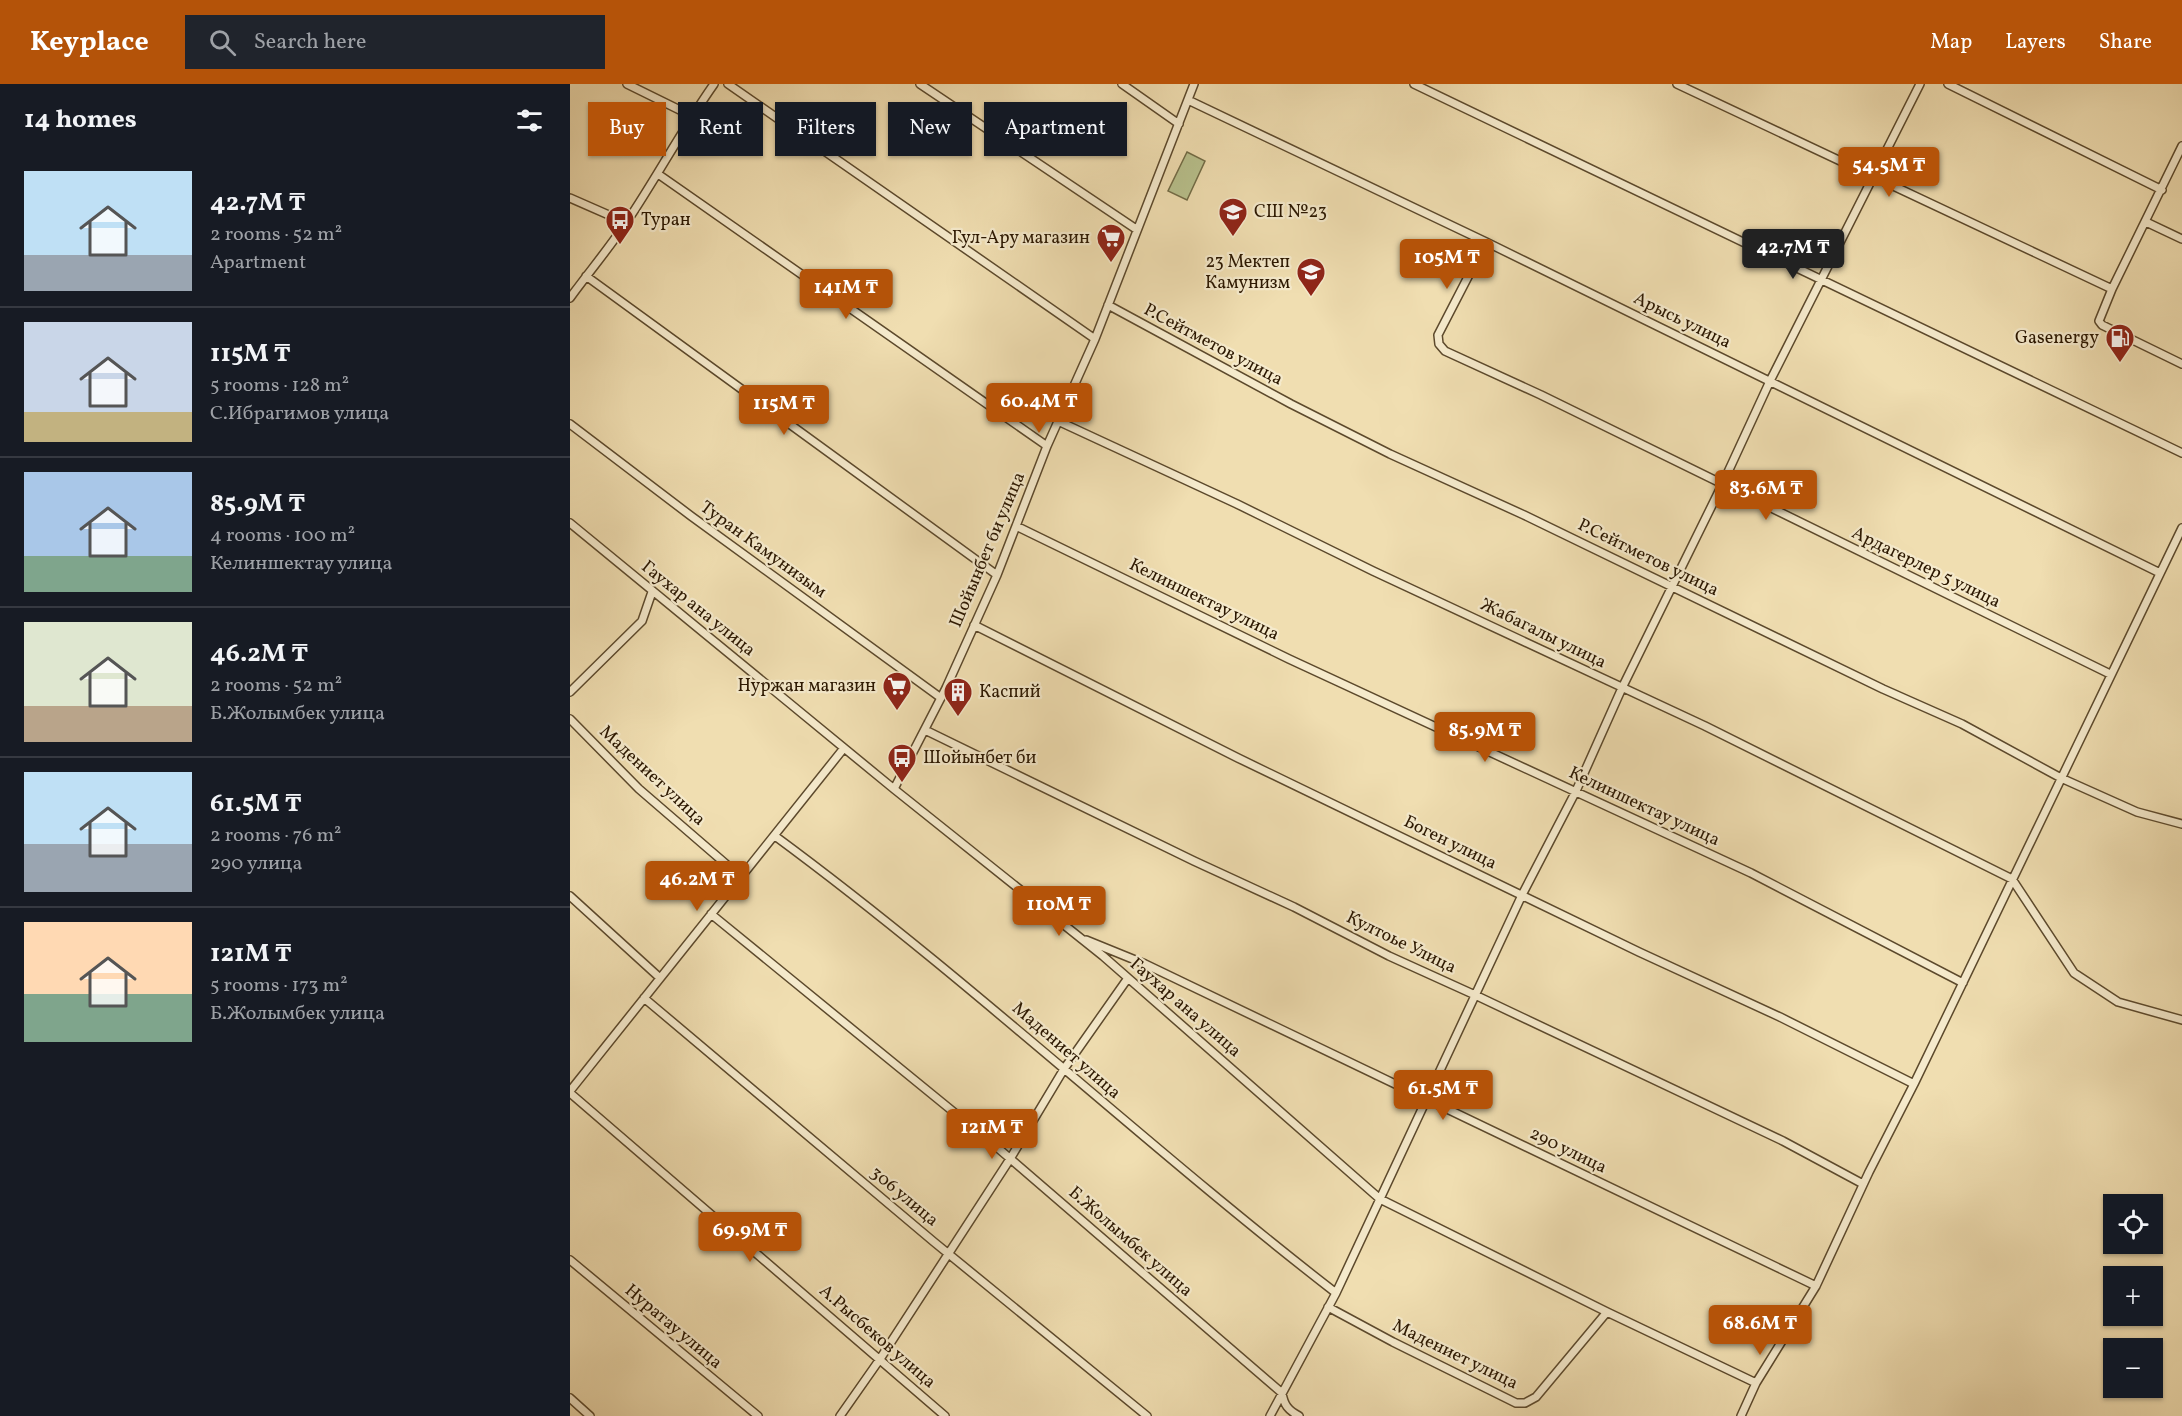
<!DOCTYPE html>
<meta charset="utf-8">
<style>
:root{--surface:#171b24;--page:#20242c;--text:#f1f3f6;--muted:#9ea1a6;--line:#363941;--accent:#b45309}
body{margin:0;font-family:Vollkorn,serif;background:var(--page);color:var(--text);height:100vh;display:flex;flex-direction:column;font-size:22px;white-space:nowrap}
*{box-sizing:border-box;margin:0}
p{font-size:20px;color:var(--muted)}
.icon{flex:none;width:33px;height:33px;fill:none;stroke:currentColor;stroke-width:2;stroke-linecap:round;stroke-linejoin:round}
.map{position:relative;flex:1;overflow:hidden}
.side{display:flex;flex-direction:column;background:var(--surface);width:570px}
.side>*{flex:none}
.hud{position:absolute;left:18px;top:18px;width:570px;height:54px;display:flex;gap:12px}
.fabs{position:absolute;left:1533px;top:1110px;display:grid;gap:12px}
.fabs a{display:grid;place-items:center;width:60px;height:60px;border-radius:0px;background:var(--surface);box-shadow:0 2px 4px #0004;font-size:30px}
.price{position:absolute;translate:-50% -51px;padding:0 14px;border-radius:6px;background:var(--accent);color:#fff;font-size:20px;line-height:39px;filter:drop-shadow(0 2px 3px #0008)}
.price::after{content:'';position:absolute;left:50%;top:36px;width:18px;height:14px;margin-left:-9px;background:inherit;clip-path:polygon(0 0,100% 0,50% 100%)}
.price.active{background:#222;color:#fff}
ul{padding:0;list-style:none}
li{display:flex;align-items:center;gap:18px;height:150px;padding:0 24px}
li+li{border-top:2px solid var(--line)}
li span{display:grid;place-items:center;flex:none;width:168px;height:120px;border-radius:0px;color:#555}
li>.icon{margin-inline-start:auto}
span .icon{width:72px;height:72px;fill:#fffc;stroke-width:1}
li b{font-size:26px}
h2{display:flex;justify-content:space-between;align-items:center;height:72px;padding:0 24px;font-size:26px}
.pill{padding:0 21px;border-radius:0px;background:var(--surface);box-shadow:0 2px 4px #0004;font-size:21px;line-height:54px}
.pill.active{background:var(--accent);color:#fff}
header{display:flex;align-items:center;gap:36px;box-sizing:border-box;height:84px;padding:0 30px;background:var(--accent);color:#fff}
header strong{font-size:28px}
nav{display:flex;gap:33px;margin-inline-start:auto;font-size:21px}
.search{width:420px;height:54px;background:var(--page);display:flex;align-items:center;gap:15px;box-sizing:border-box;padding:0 21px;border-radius:0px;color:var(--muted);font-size:22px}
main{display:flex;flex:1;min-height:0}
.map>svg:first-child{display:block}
.garden{fill:#b8c18d;stroke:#726c46;stroke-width:1.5}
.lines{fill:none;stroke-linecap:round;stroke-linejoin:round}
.minor-casing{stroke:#5c492c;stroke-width:10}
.minor{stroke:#f5eacc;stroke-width:7}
.labels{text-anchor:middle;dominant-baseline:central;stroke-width:4.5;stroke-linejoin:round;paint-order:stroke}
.poi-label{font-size:18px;fill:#2b1700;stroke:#f5eacc;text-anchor:start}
.street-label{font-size:18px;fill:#2b1700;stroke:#f5eacc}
</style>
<header>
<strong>Keyplace</strong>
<div class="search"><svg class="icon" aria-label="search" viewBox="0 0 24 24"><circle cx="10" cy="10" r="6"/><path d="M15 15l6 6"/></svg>Search here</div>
<nav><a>Map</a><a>Layers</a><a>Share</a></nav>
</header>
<main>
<section class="side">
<h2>14 homes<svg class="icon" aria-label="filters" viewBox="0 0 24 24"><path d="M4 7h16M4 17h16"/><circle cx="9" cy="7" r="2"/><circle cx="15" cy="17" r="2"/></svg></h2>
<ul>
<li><span style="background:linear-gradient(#bfe0f5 70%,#9aa5b1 0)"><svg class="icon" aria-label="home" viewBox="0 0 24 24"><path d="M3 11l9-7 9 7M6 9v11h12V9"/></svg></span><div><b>42.7M ₸</b><p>2 rooms · 52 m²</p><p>Apartment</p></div></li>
<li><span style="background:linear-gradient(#c9d6e8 75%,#c2b280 0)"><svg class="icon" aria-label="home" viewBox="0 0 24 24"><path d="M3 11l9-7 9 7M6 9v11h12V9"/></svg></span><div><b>115M ₸</b><p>5 rooms · 128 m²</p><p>С.Ибрагимов улица</p></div></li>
<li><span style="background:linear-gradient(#a9c7e8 70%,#7fa58c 0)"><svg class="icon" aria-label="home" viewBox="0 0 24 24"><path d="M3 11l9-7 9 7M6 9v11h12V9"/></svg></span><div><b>85.9M ₸</b><p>4 rooms · 100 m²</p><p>Келиншектау улица</p></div></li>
<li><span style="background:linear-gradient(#dfe7d0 70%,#b9a48a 0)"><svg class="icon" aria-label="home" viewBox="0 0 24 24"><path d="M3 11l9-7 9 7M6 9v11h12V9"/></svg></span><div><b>46.2M ₸</b><p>2 rooms · 52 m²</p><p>Б.Жолымбек улица</p></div></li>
<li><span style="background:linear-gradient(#bfe0f5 60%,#9aa5b1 0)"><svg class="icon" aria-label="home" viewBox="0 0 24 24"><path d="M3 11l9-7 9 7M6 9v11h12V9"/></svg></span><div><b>61.5M ₸</b><p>2 rooms · 76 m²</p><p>290 улица</p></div></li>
<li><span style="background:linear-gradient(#ffd9b3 60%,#7fa58c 0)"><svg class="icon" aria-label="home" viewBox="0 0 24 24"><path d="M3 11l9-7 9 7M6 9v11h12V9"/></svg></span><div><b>121M ₸</b><p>5 rooms · 173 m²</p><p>Б.Жолымбек улица</p></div></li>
</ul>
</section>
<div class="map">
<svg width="1612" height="1332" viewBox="0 0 1612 1332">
<rect width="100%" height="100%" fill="#f0deb1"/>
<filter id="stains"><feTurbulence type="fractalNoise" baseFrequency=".00333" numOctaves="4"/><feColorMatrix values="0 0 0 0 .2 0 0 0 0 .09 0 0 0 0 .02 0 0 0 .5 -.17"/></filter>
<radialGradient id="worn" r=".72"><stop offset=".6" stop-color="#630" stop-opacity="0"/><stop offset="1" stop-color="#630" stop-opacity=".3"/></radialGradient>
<!-- garden -->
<path class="garden" d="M617 68 635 77 617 116 598 107Z"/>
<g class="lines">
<!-- minor casing -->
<g class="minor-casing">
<path id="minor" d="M57 0 122 32
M158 0 525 255
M350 0 566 145
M552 0 609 40
M844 0 1612 369
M1107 0 1542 205
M1378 0 1592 106
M618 16 916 158 1590 489
M1612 62 1542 205 1529 237 1532 241 1612 280
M88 90 477 362
M0 114 57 139
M1576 138 1612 155
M916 158 868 251 869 260 875 267 971 311 1540 590
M16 192 427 491
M0 214C19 188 40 163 58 136 88 91 113 44 144 0
M538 221 721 320 820 370 954 431 1313 605 1392 640 1491 694 1567 728 1612 740
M488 337 667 420 803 487 1135 642 1442 795 1504 889 1548 918 1612 936
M0 340 121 432 371 614
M0 439 324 705 533 872 810 1115 1037 1228 1186 1299 1246 1202 1299 1088 1344 1000 1612 444
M446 442 719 575 1181 789 1393 899
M404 541 668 674 1069 868 1210 933 1344 1000
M0 608 72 537 82 508
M0 635 69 705 171 793
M355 646 624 777 724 823 819 872 905 911 1213 1057 1293 1100
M324 705 376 604 427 491 477 362 525 255 624 0
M205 752C399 895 575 1061 766 1209
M0 812 90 894
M141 830 429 1065 712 1309C714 1321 718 1326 729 1332
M516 856 575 880 1246 1202
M74 914 364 1158 577 1332
M0 1007 274 664
M0 1009 375 1332
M0 1176 188 1332
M758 1223 823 1258 946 1319H955L966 1313 1037 1228
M0 1314 20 1332
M270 1332 310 1275 440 1075 494 985 558 894
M700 1332 766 1209 952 811 1006 707 1052 604 1152 401 1200 297 1350 0
M1171 1332 1186 1299"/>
</g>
<!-- minor -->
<use href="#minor" class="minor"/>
</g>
<!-- icons -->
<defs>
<g id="school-pin" transform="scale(1.5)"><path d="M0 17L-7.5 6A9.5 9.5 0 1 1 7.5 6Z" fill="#8f2418" stroke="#f5eacc"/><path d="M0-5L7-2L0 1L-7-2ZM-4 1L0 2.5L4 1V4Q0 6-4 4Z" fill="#fff"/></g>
<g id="bus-pin" transform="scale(1.5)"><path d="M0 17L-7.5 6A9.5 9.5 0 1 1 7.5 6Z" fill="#8f2418" stroke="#f5eacc"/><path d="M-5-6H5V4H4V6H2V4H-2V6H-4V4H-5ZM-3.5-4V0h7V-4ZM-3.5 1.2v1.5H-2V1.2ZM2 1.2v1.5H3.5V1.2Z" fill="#fff"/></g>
<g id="supermarket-pin" transform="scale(1.5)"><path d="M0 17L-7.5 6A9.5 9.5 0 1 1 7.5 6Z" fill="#8f2418" stroke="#f5eacc"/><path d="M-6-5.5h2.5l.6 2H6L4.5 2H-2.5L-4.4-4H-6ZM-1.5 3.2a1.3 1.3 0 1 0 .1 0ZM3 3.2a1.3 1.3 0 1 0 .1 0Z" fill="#fff"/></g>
<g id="fuel-pin" transform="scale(1.5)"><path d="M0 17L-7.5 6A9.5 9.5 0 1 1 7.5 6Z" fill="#8f2418" stroke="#f5eacc"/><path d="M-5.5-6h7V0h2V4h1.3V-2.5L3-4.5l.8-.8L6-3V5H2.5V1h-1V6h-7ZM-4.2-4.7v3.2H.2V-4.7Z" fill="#fff"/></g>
<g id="building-pin" transform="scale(1.5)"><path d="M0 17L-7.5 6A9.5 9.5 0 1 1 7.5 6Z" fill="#8f2418" stroke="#f5eacc"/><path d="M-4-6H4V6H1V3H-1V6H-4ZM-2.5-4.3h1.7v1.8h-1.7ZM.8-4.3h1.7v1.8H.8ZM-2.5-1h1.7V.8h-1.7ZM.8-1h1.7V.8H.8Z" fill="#fff"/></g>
</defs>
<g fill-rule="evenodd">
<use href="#school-pin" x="663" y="128"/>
<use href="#bus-pin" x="50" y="136"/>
<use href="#supermarket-pin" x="541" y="154"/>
<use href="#school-pin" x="741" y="188"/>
<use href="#fuel-pin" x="1550" y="254"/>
<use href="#supermarket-pin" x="327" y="602"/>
<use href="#building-pin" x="388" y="608"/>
<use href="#bus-pin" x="332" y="674"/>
</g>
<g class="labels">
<!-- poi labels -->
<g class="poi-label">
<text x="684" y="128">СШ №23</text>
<text x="71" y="136">Туран</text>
<text x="520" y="154" text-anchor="end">Гул-Ару магазин</text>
<text x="720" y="178" text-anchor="end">23 Мектеп<tspan x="720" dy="21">Камунизм</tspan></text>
<text x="1529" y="254" text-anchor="end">Gasenergy</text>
<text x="306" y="602" text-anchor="end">Нуржан магазин</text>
<text x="409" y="608">Каспий</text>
<text x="353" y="674">Шойынбет би</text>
</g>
<!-- street labels -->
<g class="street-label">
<text transform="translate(1112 237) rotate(26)">Арысь улица</text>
<text transform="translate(643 261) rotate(28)">Р.Сейтметов улица</text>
<text transform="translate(193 466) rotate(36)">Туран Камунизым</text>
<text transform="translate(418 466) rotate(-67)">Шойынбет би улица</text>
<text transform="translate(1078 474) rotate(26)">Р.Сейтметов улица</text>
<text transform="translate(1356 484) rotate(26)">Ардагерлер 5 улица</text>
<text transform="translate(634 516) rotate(26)">Келиншектау улица</text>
<text transform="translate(128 525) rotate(39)">Гаухар ана улица</text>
<text transform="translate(973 550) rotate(26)">Жабагалы улица</text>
<text transform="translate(82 692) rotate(43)">Мадениет улица</text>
<text transform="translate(1074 723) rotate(25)">Келиншектау улица</text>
<text transform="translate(880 759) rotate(26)">Боген улица</text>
<text transform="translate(831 859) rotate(26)">Култоье Улица</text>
<text transform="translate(615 924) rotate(41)">Гаухар ана улица</text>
<text transform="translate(496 967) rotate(41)">Мадениет улица</text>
<text transform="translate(998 1067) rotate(26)">290 улица</text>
<text transform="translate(334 1113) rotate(40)">306 улица</text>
<text transform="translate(560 1158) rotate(41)">Б.Жолымбек улица</text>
<text transform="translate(103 1243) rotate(40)">Нуратау улица</text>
<text transform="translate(307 1253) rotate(41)">А.Рысбеков улица</text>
<text transform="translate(885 1271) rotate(26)">Мадениет улица</text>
</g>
</g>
<rect width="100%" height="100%" filter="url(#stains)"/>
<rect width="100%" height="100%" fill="url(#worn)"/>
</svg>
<div class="fabs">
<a><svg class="icon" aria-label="locate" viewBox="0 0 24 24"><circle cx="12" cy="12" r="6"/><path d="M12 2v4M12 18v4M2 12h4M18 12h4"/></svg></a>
<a>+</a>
<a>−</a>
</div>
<b class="price" style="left:1319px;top:114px">54.5M ₸</b>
<b class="price active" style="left:1223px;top:196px">42.7M ₸</b>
<b class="price" style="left:877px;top:206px">105M ₸</b>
<b class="price" style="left:276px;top:236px">141M ₸</b>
<b class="price" style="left:469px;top:350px">60.4M ₸</b>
<b class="price" style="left:214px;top:352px">115M ₸</b>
<b class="price" style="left:1196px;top:437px">83.6M ₸</b>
<b class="price" style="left:915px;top:679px">85.9M ₸</b>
<b class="price" style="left:127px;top:828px">46.2M ₸</b>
<b class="price" style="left:489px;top:853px">110M ₸</b>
<b class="price" style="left:873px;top:1037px">61.5M ₸</b>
<b class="price" style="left:422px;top:1076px">121M ₸</b>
<b class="price" style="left:180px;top:1179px">69.9M ₸</b>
<b class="price" style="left:1190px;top:1272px">68.6M ₸</b>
<div class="hud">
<a class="pill active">Buy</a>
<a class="pill">Rent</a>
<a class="pill">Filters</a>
<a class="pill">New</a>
<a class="pill">Apartment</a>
</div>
</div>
</main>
